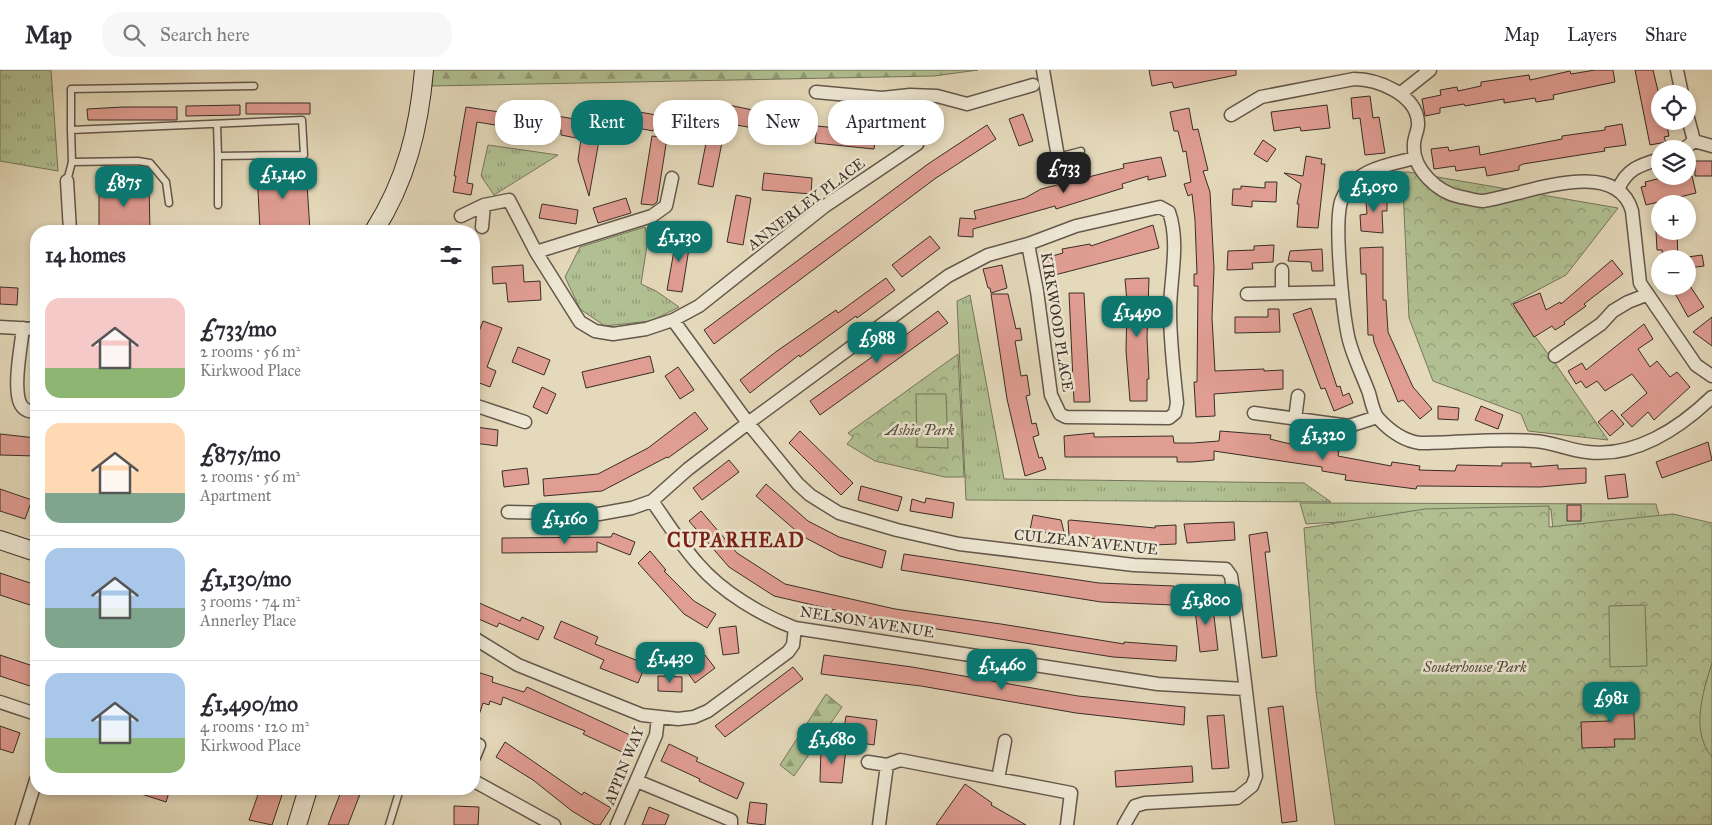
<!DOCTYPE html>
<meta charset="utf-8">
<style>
:root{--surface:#fff;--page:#f7f7f7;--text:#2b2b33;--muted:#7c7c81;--line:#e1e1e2;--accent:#0f766e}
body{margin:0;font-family:"IM FELL Great Primer",serif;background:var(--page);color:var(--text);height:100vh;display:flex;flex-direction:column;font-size:19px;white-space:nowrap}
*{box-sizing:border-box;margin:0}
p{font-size:16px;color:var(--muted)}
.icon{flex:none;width:28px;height:28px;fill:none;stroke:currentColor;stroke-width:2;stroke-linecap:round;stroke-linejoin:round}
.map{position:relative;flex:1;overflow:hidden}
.panel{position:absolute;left:30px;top:155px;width:450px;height:570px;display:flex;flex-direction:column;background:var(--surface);border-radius:20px;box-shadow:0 2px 8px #0003}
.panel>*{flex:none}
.top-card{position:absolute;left:495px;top:30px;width:475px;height:45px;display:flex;gap:10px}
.buttons{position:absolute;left:1651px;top:15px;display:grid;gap:10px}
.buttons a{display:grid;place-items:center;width:45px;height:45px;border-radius:50%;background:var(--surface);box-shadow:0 2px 8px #0003;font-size:25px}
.price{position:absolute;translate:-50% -42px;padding:0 11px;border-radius:10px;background:var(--accent);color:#fff;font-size:16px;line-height:32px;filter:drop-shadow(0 1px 2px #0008)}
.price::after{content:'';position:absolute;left:50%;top:30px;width:15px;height:11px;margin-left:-8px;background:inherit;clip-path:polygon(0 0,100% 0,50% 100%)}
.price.selected{background:#222;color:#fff}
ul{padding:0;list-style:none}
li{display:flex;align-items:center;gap:15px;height:125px;padding:0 15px}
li+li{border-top:1px solid var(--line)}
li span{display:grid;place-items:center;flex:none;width:140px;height:100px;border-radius:15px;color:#555}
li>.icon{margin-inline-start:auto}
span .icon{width:60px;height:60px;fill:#fffc;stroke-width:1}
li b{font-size:21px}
h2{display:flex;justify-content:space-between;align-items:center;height:60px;padding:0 15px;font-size:21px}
.pill{padding:0 18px;border-radius:20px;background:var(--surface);box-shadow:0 2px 8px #0003;font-size:18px;line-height:45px}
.pill.selected{background:var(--accent);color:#fff}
header{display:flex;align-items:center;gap:30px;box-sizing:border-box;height:70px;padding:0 25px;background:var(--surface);border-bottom:1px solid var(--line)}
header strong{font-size:24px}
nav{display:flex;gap:28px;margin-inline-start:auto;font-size:18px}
.search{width:350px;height:45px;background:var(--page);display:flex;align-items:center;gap:12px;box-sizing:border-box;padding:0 18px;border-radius:20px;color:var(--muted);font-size:19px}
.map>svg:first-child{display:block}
.grass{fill:url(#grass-tufts);stroke:#76765d}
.forest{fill:url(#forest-firs);stroke:#76765d}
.park{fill:url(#park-crowns);stroke:#76765d}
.pitch{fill:#b1c092;stroke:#76765d}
.building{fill:#e09d92;stroke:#3a2d28}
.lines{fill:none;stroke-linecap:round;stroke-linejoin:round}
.lane-casing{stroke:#64584c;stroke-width:9}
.street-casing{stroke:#64584c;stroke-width:15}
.secondary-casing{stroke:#3a2d28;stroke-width:20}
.lane{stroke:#ede6d2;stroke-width:6}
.street{stroke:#ede6d2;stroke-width:12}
.secondary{stroke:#ede6d2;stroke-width:18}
.labels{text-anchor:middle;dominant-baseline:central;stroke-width:5;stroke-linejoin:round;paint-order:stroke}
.street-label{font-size:15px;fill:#3a2d28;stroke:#ede6d2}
.park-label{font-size:15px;font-style:italic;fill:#524a3d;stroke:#ede6d2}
.district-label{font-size:20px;font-weight:bold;letter-spacing:1px;fill:#7a1f14;stroke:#ede6d2}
</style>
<header>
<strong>Map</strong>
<div class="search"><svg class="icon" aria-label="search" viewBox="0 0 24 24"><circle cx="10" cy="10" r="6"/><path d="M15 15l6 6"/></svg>Search here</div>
<nav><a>Map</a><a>Layers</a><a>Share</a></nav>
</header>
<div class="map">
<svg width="1712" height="755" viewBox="0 0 1712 755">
<defs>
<pattern id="grass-tufts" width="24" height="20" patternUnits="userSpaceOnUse" patternTransform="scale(1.25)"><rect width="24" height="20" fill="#b1c092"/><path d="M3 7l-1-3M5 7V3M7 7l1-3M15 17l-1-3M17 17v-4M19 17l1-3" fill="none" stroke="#919c77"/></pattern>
<pattern id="forest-firs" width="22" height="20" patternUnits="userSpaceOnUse" patternTransform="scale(1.25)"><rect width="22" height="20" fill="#b1c092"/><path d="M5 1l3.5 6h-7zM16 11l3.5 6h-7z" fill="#919c77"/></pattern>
<pattern id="park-crowns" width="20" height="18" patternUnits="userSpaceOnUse" patternTransform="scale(1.25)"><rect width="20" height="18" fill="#b1c092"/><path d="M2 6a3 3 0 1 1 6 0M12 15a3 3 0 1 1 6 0" fill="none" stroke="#919c77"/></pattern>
</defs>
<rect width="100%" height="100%" fill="#e4d9ba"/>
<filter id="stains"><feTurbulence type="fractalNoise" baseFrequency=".004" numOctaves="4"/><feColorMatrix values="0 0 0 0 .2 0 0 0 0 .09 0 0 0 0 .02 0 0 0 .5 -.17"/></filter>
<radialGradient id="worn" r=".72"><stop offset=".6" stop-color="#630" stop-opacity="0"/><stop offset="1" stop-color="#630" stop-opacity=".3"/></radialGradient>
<!-- grass -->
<path class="grass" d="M0 0H51L58 101 0 91Z
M488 75 558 85 494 125 481 106Z
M645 157 648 169 641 214 656 221 679 237 651 251 605 256 580 239 565 207 580 177Z
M970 225 1004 409 1304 413 1331 432 966 430 957 231Z
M1300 433 1656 434 1660 449 1553 459 1551 439 1306 454Z"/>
<!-- forest -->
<path class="forest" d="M433 0H978L934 6 432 16Z
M826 624 842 637 794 706 780 695Z"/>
<!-- park -->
<path class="park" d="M1408 102 1618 138 1566 205 1511 234 1557 296 1608 370 1528 361 1521 344 1433 311 1409 248 1403 119 1393 103Z
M958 284 964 407H945L875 391 847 374 853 367 848 363Z
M1549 436V457L1673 444 1712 453V593L1704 620 1712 687V755H1335L1316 622 1304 458 1425 439Z"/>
<!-- pitch -->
<path class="pitch" d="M916 324H946L948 378 917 377Z
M1645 535 1647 596 1610 597 1609 536Z
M1712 593V687C1690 661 1703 622 1712 593Z"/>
<!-- building -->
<path class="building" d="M1149 0H1236V5L1174 18 1172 12 1152 16Z
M1595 0H1613L1615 12 1553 25 1554 29 1536 32 1535 28 1504 33V29L1465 36 1464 34 1440 38V43L1425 46 1422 29 1441 25 1440 20 1457 17 1458 21 1481 16V12L1529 5 1530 10 1570 1 1571 4Z
M1635 0H1653L1660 29V51H1666L1669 66 1664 67 1666 72 1650 75Z
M1370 26 1373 48 1379 47 1385 83 1365 85 1360 48 1353 49 1351 28Z
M714 32 772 44 769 61 726 53 713 117 698 114Z
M246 33H310V44H246Z
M595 34 656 45 653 61 593 49Z
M240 35V45L186 46V36Z
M1327 35 1330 58 1301 61 1300 57 1274 61 1271 42Z
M123 37H177V50H88L87 39Z
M466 37 533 47 531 61 477 52 467 113 473 114 471 125 453 122 456 106H454Z
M1189 38 1193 60 1198 59 1208 100 1203 101 1210 122 1214 198 1212 248 1215 301 1264 299V301L1283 300V319L1214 324 1215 346 1196 347 1194 312H1197L1198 216H1194V204H1197L1195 150 1192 124 1188 126 1184 114 1191 112 1186 81 1183 82 1178 61H1174L1170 42Z
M535 42 602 54 589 126 578 90 581 69 561 65V60L533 55Z
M1023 44 1033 71 1019 76 1009 49Z
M1622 54 1626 75 1604 78 1605 81 1523 94 1519 96V100L1487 106 1485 97 1456 101 1455 96 1434 99 1431 79 1448 77 1449 81 1479 76 1480 85 1562 69V66L1605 60V57Z
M987 55 996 69 936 108 714 274 704 260 928 94Z
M817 56 876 62 874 79 815 73Z
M652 66 667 68 657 132 653 135 641 134Z
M1263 70 1276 79 1267 92 1254 84Z
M1306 86 1322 89 1321 94H1325L1318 158 1297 157 1299 134H1297L1301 114 1284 103 1303 106Z
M1161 87 1166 106 1148 110V106L1122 114 1123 118 1056 139 1055 136 973 159V167L958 166 960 148 976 149 974 141 1025 128 1041 119 1124 98 1123 94Z
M1695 91H1712V106H1695Z
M306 98 310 161H260L257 101Z
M764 103 812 108 811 124 762 120Z
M1661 106H1692L1696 123 1646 135 1641 117 1646 116 1645 112 1661 108Z
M1265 112H1277L1276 132 1252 131V137L1232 135 1233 119H1241V116L1265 118Z
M149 115 150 161H99V116Z
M1369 123H1387V141H1382L1383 163 1361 161 1360 145 1367 144 1366 132H1370Z
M736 125 751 128 743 175 727 172Z
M626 128 631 143 598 153 593 138Z
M542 134 578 140 576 154 539 148Z
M1153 155 1159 178 1047 207 1042 189 1063 183 1062 179 1090 174 1091 176Z
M1656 161H1677L1678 189H1663L1662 180H1657Z
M677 164 691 166 682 222 667 220Z
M930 166 940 178 902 207 892 195Z
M1274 175 1273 192 1252 193 1253 199 1227 200 1228 181 1254 180V176Z
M1383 177V230H1386L1388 262 1413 317 1432 339 1420 349 1403 330 1398 332 1374 272 1373 265H1368L1366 204H1361L1360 178Z
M1322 179 1323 201H1312L1311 192 1288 191 1290 181Z
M1702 185 1704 196 1688 198V187Z
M1612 190 1623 204 1584 234 1586 236 1564 252 1565 254 1555 260 1552 256 1534 267 1513 234 1540 223 1546 240 1560 232 1561 234Z
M523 195 524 212 540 211 541 230 508 232 506 213 493 214 492 197Z
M1002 195 1007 218 991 223 990 218H988L983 199Z
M886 208 895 220 857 248 856 246 800 287 799 285 750 323 740 310 777 281 836 240 838 243Z
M1149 208 1147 267 1149 309H1147V331H1130L1126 281 1127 232 1125 209Z
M1671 216H1690L1704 237 1688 247Z
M0 217 18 218 17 235 0 234Z
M1069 223H1084L1090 332H1074Z
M991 224H1008L1016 259 1020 258 1022 270 1015 271 1021 306 1027 305 1030 325 1026 326 1032 354 1036 353 1039 365 1033 367 1039 388 1042 387 1046 399 1025 406 1007 329Z
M1311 238 1337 317 1340 316 1343 326 1349 323 1353 333 1334 341 1325 318 1321 319 1293 244Z
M1268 239H1279L1280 262 1235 263V247H1268Z
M938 241 948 253 820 345 810 331 879 282 880 284Z
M1712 247V276L1693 262Z
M483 251 502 258 487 297 496 301 490 317 474 311V275Z
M1644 254 1653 269 1638 279 1650 297 1657 291 1670 307 1677 302 1690 317 1654 350 1648 342 1632 357 1621 345 1647 323 1632 304 1605 321 1597 311 1586 318 1581 311 1576 314 1568 301 1582 293 1586 300Z
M518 277 550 290 544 305 512 292Z
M650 286 654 302 586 318 582 302Z
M678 297 694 320 680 329 665 306Z
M542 317 556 324 547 344 533 337Z
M1438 336 1459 338 1458 350 1438 349Z
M1481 336 1503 345 1498 359 1475 350Z
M1612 340 1624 354 1610 366 1598 352Z
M695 342 708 359 668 388 667 387 602 421 544 426 543 409 598 404 648 378Z
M476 357 498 360 497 376 474 373Z
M800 361 853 413 841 425 789 373Z
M1220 361 1271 365 1270 369 1286 373 1339 381 1338 386 1391 396 1392 392 1420 396 1419 400 1455 401 1457 395 1502 396V393H1531V397L1558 395V399L1586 398V413L1540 417 1417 416 1416 419 1345 410 1346 405 1322 401V397L1214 381V390L1192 392H1177V387H1065L1064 366 1094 363V367L1173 366 1174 373H1193L1219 371Z
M0 364 36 368V386L0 385Z
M1708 372 1712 390 1662 408 1656 392Z
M729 390 739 402 702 430 693 418Z
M527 398 529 414 504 417 502 401Z
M1625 404 1628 427 1608 429 1605 406Z
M766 414 808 451 839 467 886 481 882 498 840 486 802 466 756 426Z
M861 416 902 427 898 441 858 430Z
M0 419 32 430 25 449 0 441Z
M926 428 954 433 952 448 910 441 912 429 925 433Z
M1567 435H1581V451H1567Z
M701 441 737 483 785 514 895 539 1001 554 1124 574V572L1177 576 1176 591 1113 587 874 549 774 526 729 497 689 451Z
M1033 445 1061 450 1065 466 1030 460Z
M1070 450 1155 458V456L1176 455V474L1155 475 1069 466 1068 451Z
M1234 452 1235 470 1187 473 1184 454Z
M1267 462 1270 482H1265L1277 586 1262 588 1249 465Z
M613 463 635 472 630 485 597 472V482L502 483V468L611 467Z
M650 481 666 500 664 501 694 531 716 544 707 558 684 544 638 493Z
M904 484 1099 513 1174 516 1173 535 1101 532 901 500Z
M0 503 36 515V537L0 525Z
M1212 529 1218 580 1200 582 1194 531Z
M477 532 520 551 522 547 544 557 538 570 499 553 497 557 474 547Z
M561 551 598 567 595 574 646 594 638 613 600 598 604 590 554 568Z
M736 556 739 583 723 585 719 558Z
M0 585 36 597V618L0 606Z
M705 585 715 598 695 613 686 600Z
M824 585 912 597 1078 626 1185 637 1184 655 1076 643 921 616 821 604Z
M793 597 803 609 725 667 715 656Z
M474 601 493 607 492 612 524 622 527 617 630 665 622 682 583 664 585 661 503 627 501 635 490 631 489 635 483 633 476 654H474Z
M658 606 682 607V622L658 621Z
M1633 624 1635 669H1614L1615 677 1582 678 1581 652 1609 651 1608 625Z
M1283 636 1297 751 1282 753 1268 638Z
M1224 645 1229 698 1212 699 1207 646Z
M846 646 877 650 874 675 842 670Z
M0 656 20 663 13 683 0 679Z
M505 672 582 725 584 722 611 738 600 755H595L572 741 533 710 496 687Z
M669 674 698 688 696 691 744 713 737 729 699 711 700 709 661 691Z
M821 677 846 679 842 713 820 712Z
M1192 696 1193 712 1116 717 1115 701Z
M965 714 992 733 991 735 1026 755H936Z
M133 719H170L166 732 132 721Z
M260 719H284L272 755 249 750Z
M342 719H362L348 755H328Z
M750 732 767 734 765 755 747 753Z
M454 736 479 737 478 755H454Z
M649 737 669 745 665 755H642Z"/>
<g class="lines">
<!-- lane casing -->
<g class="lane-casing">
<path id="lane" d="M217 54 218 86
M71 60V19L254 16
M1058 87 1081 81
M72 92 138 91 150 93 166 112 169 133
M67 111 72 92 71 60 302 50 304 85 218 86V135
M389 755 400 719"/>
</g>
<!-- street casing -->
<g class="street-casing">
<path id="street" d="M1043 0 1058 87
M1677 0 1682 24
M816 22 882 28 910 25 937 26 967 34 1033 15
M1401 23 1430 0
M1231 45 1261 27 1354 9C1377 9 1416 24 1418 52 1419 59 1414 67 1414 74 1412 99 1438 123 1461 127 1468 128 1476 131 1483 131 1521 126 1616 84 1632 141L1640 213 1696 295 1712 306
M1688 48 1694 71
M1684 79 1694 71 1712 76
M1415 88C1387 95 1355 99 1342 129 1333 149 1343 242 1348 266 1352 285 1362 304 1369 323 1371 330 1373 342 1378 348 1389 360 1404 371 1420 373 1457 373 1497 368 1534 371 1552 372 1569 380 1587 382 1634 388 1679 359 1712 327
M67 111 70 161
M1618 120C1626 99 1640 95 1660 89
M461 146 484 135 509 130 536 182 652 146 666 136 672 108
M482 157 484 135
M536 182 580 252 595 261 613 264 646 259 673 250 699 236 825 136 917 74 910 53V25
M1282 200V223
M1247 224 1342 222
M673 250 748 353 798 414 810 425 839 443 897 460 959 474 1134 495 1226 499 1231 506C1241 573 1248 639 1256 706L1252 716 1237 728 1145 733 1135 736 1124 755
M0 257 36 259
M23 258C21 277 13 316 20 333 23 340 29 342 36 342
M1555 286 1601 254 1613 241 1628 232 1646 225
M474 335 525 352
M1254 343 1349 356 1377 347
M1295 349 1298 326
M652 431C667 452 681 475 698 494 722 522 761 545 795 558L1158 614 1245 619
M508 442 599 444 632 438 652 431 688 399 748 353 948 206 988 185 1028 174 1076 156 1160 137 1169 142C1180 173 1170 209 1170 241 1170 272 1174 303 1177 333L1175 343 1169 348 1066 347 1060 344 1051 325 1037 221 1028 174
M474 568 518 595 642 645 678 649 694 647 708 641 788 582 793 575 795 558
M0 632 36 644
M474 673 479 675 474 687
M868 692 887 695 900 690 1071 723 1067 755
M998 709 1005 671
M474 711 554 755
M637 711 731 750V755
M22 755 36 710
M617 755 656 665 658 648
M879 755 887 695"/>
</g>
<!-- secondary casing -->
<g class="secondary-casing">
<path id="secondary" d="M374 161C406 111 419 59 424 0
M0 470 36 482
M297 755 308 719"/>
</g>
<!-- lane -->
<use href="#lane" class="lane"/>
<!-- street -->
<use href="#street" class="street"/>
<!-- secondary -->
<use href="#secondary" class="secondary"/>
</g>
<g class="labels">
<!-- street labels -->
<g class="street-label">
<text transform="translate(806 134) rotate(-37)">ANNERLEY PLACE</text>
<text transform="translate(1057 252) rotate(81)">KIRKWOOD PLACE</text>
<text transform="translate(1086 472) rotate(6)">CULZEAN AVENUE</text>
<text transform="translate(867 552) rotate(9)">NELSON AVENUE</text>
<text transform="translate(624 696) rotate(-68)">APPIN WAY</text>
</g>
<!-- park labels -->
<g class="park-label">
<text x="920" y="360">Ashie Park</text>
<text x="1475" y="597">Souterhouse Park</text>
</g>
<!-- district labels -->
<g class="district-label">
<text x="736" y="470">CUPARHEAD</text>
</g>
</g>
<rect width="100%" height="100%" filter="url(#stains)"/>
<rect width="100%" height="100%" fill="url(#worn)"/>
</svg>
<div class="buttons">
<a><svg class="icon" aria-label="locate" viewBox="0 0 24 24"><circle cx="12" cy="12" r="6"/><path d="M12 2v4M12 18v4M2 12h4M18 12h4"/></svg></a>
<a><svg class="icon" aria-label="layers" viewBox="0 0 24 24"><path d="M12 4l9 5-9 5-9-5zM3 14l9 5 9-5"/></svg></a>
<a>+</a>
<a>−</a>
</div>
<b class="price selected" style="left:1064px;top:124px">£733</b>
<b class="price" style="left:283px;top:130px">£1,140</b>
<b class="price" style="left:124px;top:138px">£875</b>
<b class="price" style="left:1374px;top:143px">£1,050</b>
<b class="price" style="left:679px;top:193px">£1,130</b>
<b class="price" style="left:1137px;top:268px">£1,490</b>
<b class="price" style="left:877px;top:294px">£988</b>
<b class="price" style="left:1323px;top:391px">£1,320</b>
<b class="price" style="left:565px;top:475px">£1,160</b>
<b class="price" style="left:1206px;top:556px">£1,800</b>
<b class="price" style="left:670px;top:614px">£1,430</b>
<b class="price" style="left:1002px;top:621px">£1,460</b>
<b class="price" style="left:1611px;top:654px">£981</b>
<b class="price" style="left:832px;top:695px">£1,680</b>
<div class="top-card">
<a class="pill">Buy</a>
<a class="pill selected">Rent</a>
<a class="pill">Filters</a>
<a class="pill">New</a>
<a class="pill">Apartment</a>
</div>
<section class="panel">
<h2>14 homes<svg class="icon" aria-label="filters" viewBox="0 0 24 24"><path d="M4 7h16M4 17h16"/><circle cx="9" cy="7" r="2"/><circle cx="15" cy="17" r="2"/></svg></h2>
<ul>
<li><span style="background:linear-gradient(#f6c9c9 70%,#8fb573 0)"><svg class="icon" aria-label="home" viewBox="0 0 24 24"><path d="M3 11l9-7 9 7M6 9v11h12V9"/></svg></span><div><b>£733/mo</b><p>2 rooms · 56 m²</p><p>Kirkwood Place</p></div></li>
<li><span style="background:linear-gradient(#ffd9b3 70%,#7fa58c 0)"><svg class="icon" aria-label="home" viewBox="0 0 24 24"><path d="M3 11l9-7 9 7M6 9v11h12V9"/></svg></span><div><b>£875/mo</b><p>2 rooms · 56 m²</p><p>Apartment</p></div></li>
<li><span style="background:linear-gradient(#a9c7e8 60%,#7fa58c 0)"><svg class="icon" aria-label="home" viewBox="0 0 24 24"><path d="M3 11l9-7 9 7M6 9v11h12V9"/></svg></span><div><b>£1,130/mo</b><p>3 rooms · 74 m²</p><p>Annerley Place</p></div></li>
<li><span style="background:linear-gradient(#a9c7e8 65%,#8fb573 0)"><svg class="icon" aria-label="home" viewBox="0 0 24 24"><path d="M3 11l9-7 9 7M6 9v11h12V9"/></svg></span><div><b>£1,490/mo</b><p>4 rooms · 120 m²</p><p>Kirkwood Place</p></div></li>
</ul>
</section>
</div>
